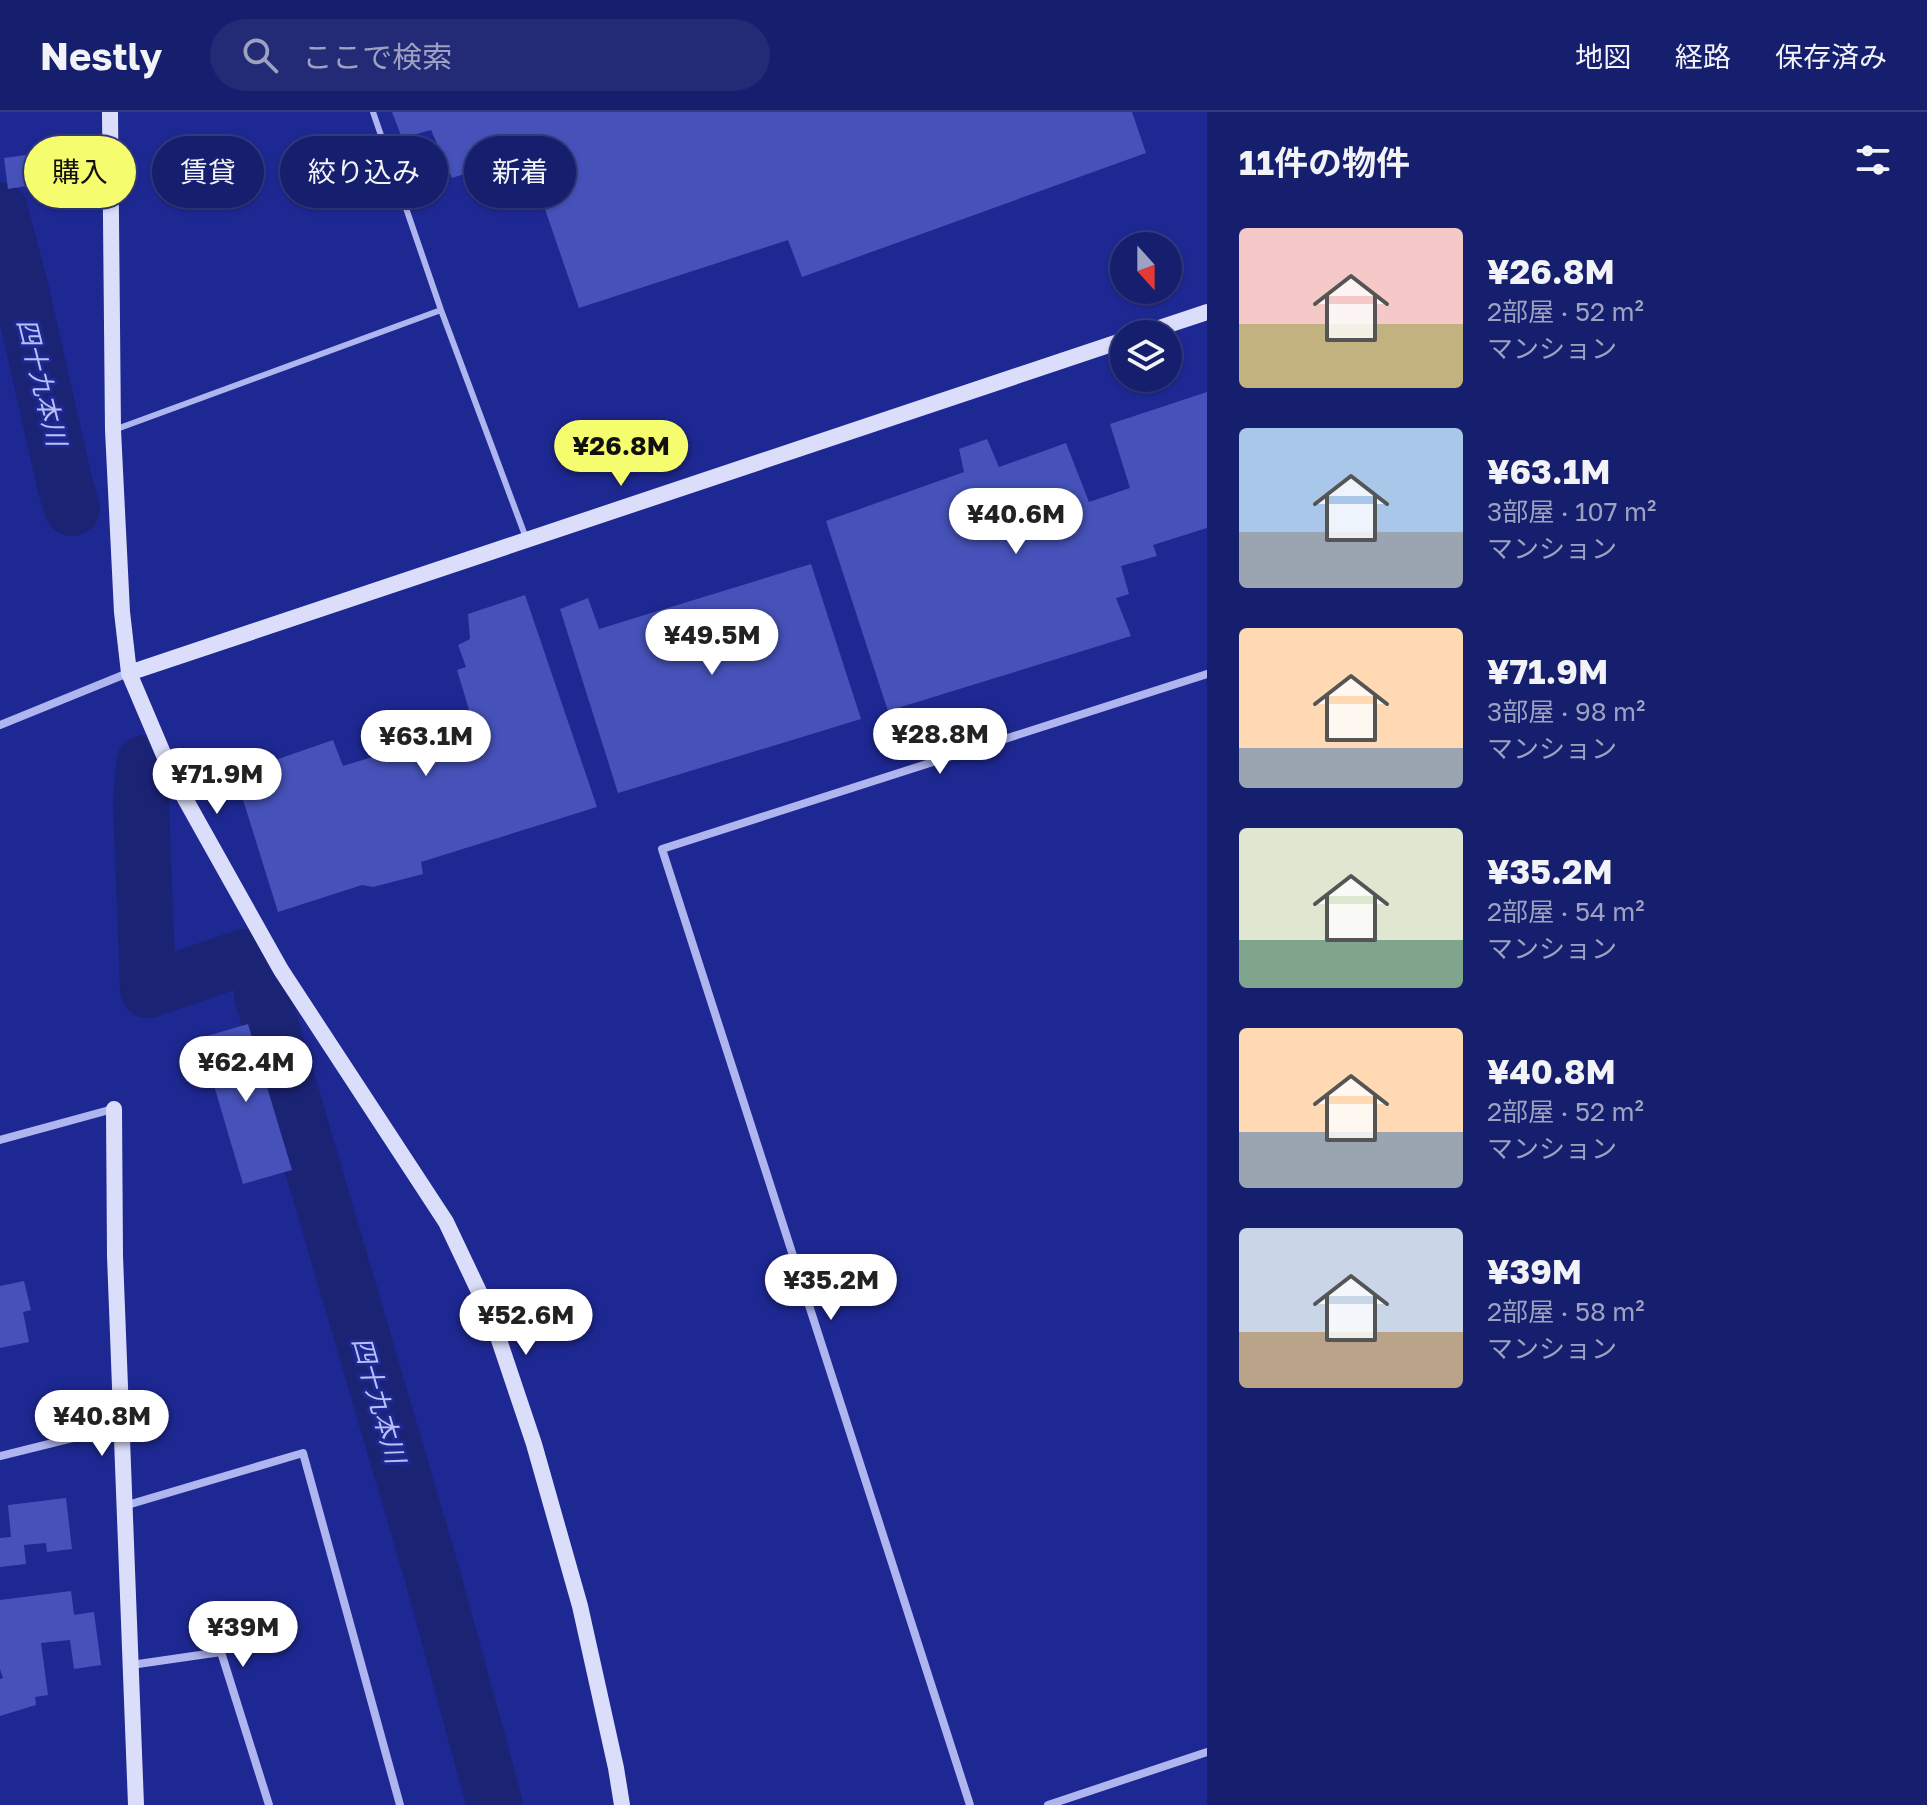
<!DOCTYPE html>
<html lang="ja">
<meta charset="utf-8">
<style>
:root{--surface:#161e6e;--page:#232b76;--text:#f1f3f6;--muted:#9ea2c2;--line:#353c81;--accent:#f5fd6e}
body{margin:0;font-family:"Golos Text","Noto Sans JP",sans-serif;background:var(--page);color:var(--text);height:100vh;display:flex;flex-direction:column;font-size:30px;white-space:nowrap}
*{box-sizing:border-box;margin:0}
p{font-size:26px;color:var(--muted)}
.icon{flex:none;width:44px;height:44px;fill:none;stroke:currentColor;stroke-width:2;stroke-linecap:round;stroke-linejoin:round}
.map{position:relative;flex:1;overflow:hidden}
.panel{display:flex;flex-direction:column;background:var(--surface);width:720px}
.panel>*{flex:none}
.guide{position:absolute;left:24px;top:24px;width:760px;height:72px;display:flex;gap:16px}
.needle{width:52px;rotate:159deg}
.controls{position:absolute;left:1110px;top:120px;display:grid;gap:16px}
.controls a{display:grid;place-items:center;width:72px;height:72px;border-radius:50%;background:var(--surface);box-shadow:0 2px 6px #0004,0 0 0 2px var(--line);font-size:40px}
.price{position:absolute;translate:-50% -68px;padding:0 18px;border-radius:28px;background:#fff;color:#222;font-size:26px;line-height:52px;filter:drop-shadow(0 2px 4px #0008)}
.price::after{content:'';position:absolute;left:50%;top:48px;width:24px;height:18px;margin-left:-12px;background:inherit;clip-path:polygon(0 0,100% 0,50% 100%)}
.price.selected{background:var(--accent);color:#111}
ul{padding:0;list-style:none}
li{display:flex;align-items:center;gap:24px;height:200px;padding:0 32px}
li span{display:grid;place-items:center;flex:none;width:224px;height:160px;border-radius:8px;color:#555}
li>.icon{margin-inline-start:auto}
span .icon{width:96px;height:96px;fill:#fffc;stroke-width:1}
li b{font-size:34px}
h2{display:flex;justify-content:space-between;align-items:center;height:96px;padding:0 32px;font-size:34px}
.pill{padding:0 28px;border-radius:36px;background:var(--surface);box-shadow:0 2px 6px #0004,0 0 0 2px var(--line);font-size:28px;line-height:72px}
.pill.selected{background:var(--accent);color:#111}
header{display:flex;align-items:center;gap:48px;box-sizing:border-box;height:112px;padding:0 40px;background:var(--surface);border-bottom:2px solid var(--line)}
header strong{font-size:38px}
nav{display:flex;gap:44px;margin-inline-start:auto;font-size:28px}
.search{width:560px;height:72px;background:var(--page);display:flex;align-items:center;gap:20px;box-sizing:border-box;padding:0 28px;border-radius:44px;color:var(--muted);font-size:30px}
main{display:flex;flex:1;min-height:0}
.map>svg:first-child{display:block}
.lines{fill:none;stroke-linecap:round;stroke-linejoin:round}
.river{stroke:#1b2375;stroke-width:56}
.building{fill:#4652b9}
.lane{stroke:#afb5ee;stroke-width:6}
.street{stroke:#afb5ee;stroke-width:8}
.secondary{stroke:#dbdefa;stroke-width:16}
.labels{text-anchor:middle;dominant-baseline:central;stroke-width:6;stroke-linejoin:round;paint-order:stroke}
.water-label{font-size:26px;font-style:italic;fill:#bbc1f5;stroke:#1e2892}
</style>
<header>
<strong>Nestly</strong>
<div class="search"><svg class="icon" aria-label="search" viewBox="0 0 24 24"><circle cx="10" cy="10" r="6"/><path d="M15 15l6 6"/></svg>ここで検索</div>
<nav><a>地図</a><a>経路</a><a>保存済み</a></nav>
</header>
<main>
<div class="map">
<svg width="1207" height="1693" viewBox="0 0 1207 1693">
<rect width="100%" height="100%" fill="#1e2892"/>
<g class="lines">
<!-- river -->
<path class="river" d="M0 98 21 178 65 373 72 396
M144 651 141 691 148 878 245 845
M262 883 432 1462 495 1693"/>
</g>
<!-- building -->
<path class="building" d="M392 0H1132L1146 41 802 165 788 128 579 196 526 42 452 66 431 18 402 26Z
M40 41 45 71 8 77 4 46Z
M1207 280V416L1153 433 1157 444 1121 454 1129 482 1116 486 1131 524 888 599 826 409 964 360 959 337 987 327 999 355 1066 331 1089 390 1130 376 1110 312Z
M811 452 861 607 618 681 560 497 588 486 599 517Z
M525 483 597 695 421 750 423 762 373 775 362 773 278 800 235 662 333 628 343 654 474 614 457 558 466 555 458 533 470 527 468 502Z
M248 912 292 1058 243 1072 200 926Z
M24 1169 31 1198 23 1200 29 1230 0 1236V1174Z
M66 1386 72 1437 47 1440 46 1431 24 1433 26 1452 0 1455V1426L11 1425 8 1393Z
M71 1479 74 1503 94 1500 101 1553 74 1557 70 1528 41 1531 48 1583 35 1585 36 1593 0 1604V1567L3 1566 0 1557V1488Z"/>
<g class="lines">
<!-- lane -->
<path class="lane" d="M373 0 441 198 526 426
M114 318 441 198"/>
<!-- street -->
<path class="street" d="M0 613 128 561
M0 1028 113 997
M0 1344 121 1314
M124 1394 303 1341 400 1693
M131 1553 221 1540 269 1693
M970 1693 662 737 1207 562
M1048 1693 1207 1640"/>
<!-- secondary -->
<path class="secondary" d="M110 0 113 318 122 500 129 561 174 667 281 858 446 1110 492 1207 534 1332 580 1494 616 1656 622 1693
M1141 222 1207 200
M129 561 1124 228
M114 997 115 1144 136 1693"/>
</g>
<g class="labels">
<!-- water labels -->
<g class="water-label">
<text transform="translate(42 270) rotate(76)">四十九本川</text>
<text transform="translate(379 1288) rotate(74)">四十九本川</text>
</g>
</g>
</svg>
<div class="controls">
<a><svg class="needle" viewBox="-14 -14 28 28"><path d="M0-13l5 13h-10z" fill="#e53935"/><path d="M0 13l5-13h-10z" fill="#9ea2c2"/></svg></a>
<a><svg class="icon" aria-label="layers" viewBox="0 0 24 24"><path d="M12 4l9 5-9 5-9-5zM3 14l9 5 9-5"/></svg></a>
</div>
<b class="price selected" style="left:621px;top:376px">¥26.8M</b>
<b class="price" style="left:1016px;top:444px">¥40.6M</b>
<b class="price" style="left:712px;top:565px">¥49.5M</b>
<b class="price" style="left:940px;top:664px">¥28.8M</b>
<b class="price" style="left:426px;top:666px">¥63.1M</b>
<b class="price" style="left:217px;top:704px">¥71.9M</b>
<b class="price" style="left:246px;top:992px">¥62.4M</b>
<b class="price" style="left:831px;top:1210px">¥35.2M</b>
<b class="price" style="left:526px;top:1245px">¥52.6M</b>
<b class="price" style="left:102px;top:1346px">¥40.8M</b>
<b class="price" style="left:243px;top:1557px">¥39M</b>
<div class="guide">
<a class="pill selected">購入</a>
<a class="pill">賃貸</a>
<a class="pill">絞り込み</a>
<a class="pill">新着</a>
</div>
</div>
<section class="panel">
<h2>11件の物件<svg class="icon" aria-label="filters" viewBox="0 0 24 24"><path d="M4 7h16M4 17h16"/><circle cx="9" cy="7" r="2"/><circle cx="15" cy="17" r="2"/></svg></h2>
<ul>
<li><span style="background:linear-gradient(#f6c9c9 60%,#c2b280 0)"><svg class="icon" aria-label="home" viewBox="0 0 24 24"><path d="M3 11l9-7 9 7M6 9v11h12V9"/></svg></span><div><b>¥26.8M</b><p>2部屋 · 52 m²</p><p>マンション</p></div></li>
<li><span style="background:linear-gradient(#a9c7e8 65%,#9aa5b1 0)"><svg class="icon" aria-label="home" viewBox="0 0 24 24"><path d="M3 11l9-7 9 7M6 9v11h12V9"/></svg></span><div><b>¥63.1M</b><p>3部屋 · 107 m²</p><p>マンション</p></div></li>
<li><span style="background:linear-gradient(#ffd9b3 75%,#9aa5b1 0)"><svg class="icon" aria-label="home" viewBox="0 0 24 24"><path d="M3 11l9-7 9 7M6 9v11h12V9"/></svg></span><div><b>¥71.9M</b><p>3部屋 · 98 m²</p><p>マンション</p></div></li>
<li><span style="background:linear-gradient(#dfe7d0 70%,#7fa58c 0)"><svg class="icon" aria-label="home" viewBox="0 0 24 24"><path d="M3 11l9-7 9 7M6 9v11h12V9"/></svg></span><div><b>¥35.2M</b><p>2部屋 · 54 m²</p><p>マンション</p></div></li>
<li><span style="background:linear-gradient(#ffd9b3 65%,#9aa5b1 0)"><svg class="icon" aria-label="home" viewBox="0 0 24 24"><path d="M3 11l9-7 9 7M6 9v11h12V9"/></svg></span><div><b>¥40.8M</b><p>2部屋 · 52 m²</p><p>マンション</p></div></li>
<li><span style="background:linear-gradient(#c9d6e8 65%,#b9a48a 0)"><svg class="icon" aria-label="home" viewBox="0 0 24 24"><path d="M3 11l9-7 9 7M6 9v11h12V9"/></svg></span><div><b>¥39M</b><p>2部屋 · 58 m²</p><p>マンション</p></div></li>
</ul>
</section>
</main>
